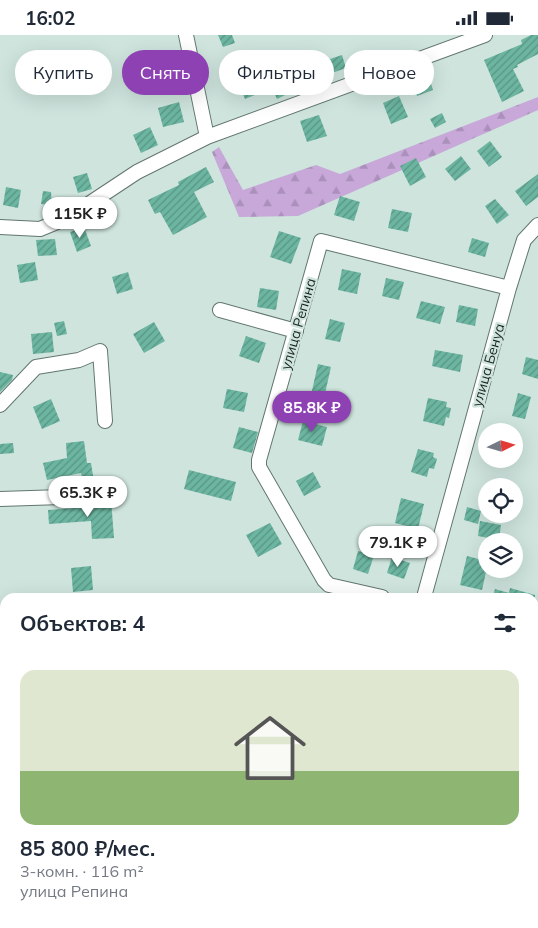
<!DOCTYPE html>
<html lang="ru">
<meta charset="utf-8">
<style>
:root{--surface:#fff;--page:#f2f2f3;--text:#1f2937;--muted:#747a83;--accent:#8e41b3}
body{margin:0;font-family:Mulish,sans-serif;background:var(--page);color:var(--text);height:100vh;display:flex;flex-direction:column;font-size:19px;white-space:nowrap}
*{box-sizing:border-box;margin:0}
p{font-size:16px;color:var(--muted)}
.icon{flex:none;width:28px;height:28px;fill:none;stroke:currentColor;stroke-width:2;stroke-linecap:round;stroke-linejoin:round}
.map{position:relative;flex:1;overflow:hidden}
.drawer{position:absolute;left:0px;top:558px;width:539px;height:336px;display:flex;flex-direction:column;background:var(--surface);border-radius:15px 15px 0 0;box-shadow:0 5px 20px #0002}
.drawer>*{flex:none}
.banner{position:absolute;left:15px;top:15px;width:509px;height:45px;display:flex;gap:10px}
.needle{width:32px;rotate:85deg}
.buttons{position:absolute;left:478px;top:388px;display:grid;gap:10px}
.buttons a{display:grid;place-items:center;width:45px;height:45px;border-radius:50%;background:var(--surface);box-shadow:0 5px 20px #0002;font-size:25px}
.price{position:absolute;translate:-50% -42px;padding:0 11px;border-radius:18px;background:#fff;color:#222;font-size:16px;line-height:32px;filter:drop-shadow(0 1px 2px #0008)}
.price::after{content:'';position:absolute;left:50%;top:30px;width:15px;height:11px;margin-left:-8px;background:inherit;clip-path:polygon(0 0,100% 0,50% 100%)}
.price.on{background:var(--accent);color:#fff}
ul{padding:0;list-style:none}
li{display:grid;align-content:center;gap:10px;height:265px;padding:0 20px}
li span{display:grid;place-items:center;height:155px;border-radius:15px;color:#555}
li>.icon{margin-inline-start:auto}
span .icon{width:90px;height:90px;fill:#fffc;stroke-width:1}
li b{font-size:21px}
h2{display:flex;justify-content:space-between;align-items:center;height:60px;padding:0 20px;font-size:21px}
.pill{padding:0 18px;border-radius:22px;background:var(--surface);box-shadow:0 5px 20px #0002;font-size:18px;line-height:45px}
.pill.on{background:var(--accent);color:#fff}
.status{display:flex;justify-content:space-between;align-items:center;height:35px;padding:0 25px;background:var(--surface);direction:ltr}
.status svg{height:14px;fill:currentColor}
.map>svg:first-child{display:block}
.grass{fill:url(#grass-dots)}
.forest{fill:url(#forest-firs)}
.park{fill:#c7a8d9}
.building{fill:url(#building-hatch)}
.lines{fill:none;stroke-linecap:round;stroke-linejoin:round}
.minor-casing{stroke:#62766f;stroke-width:16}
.minor{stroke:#fff;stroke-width:14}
.labels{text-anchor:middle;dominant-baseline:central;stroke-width:4.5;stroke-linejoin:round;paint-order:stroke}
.street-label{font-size:14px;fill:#18201e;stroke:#cee4dd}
</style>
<div class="status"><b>16:02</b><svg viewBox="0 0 49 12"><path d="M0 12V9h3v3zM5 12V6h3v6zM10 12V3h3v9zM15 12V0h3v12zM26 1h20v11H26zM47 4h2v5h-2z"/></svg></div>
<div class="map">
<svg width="538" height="893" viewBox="0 0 538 893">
<defs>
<pattern id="grass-dots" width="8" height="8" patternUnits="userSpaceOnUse" patternTransform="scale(1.25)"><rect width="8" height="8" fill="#c7a8d9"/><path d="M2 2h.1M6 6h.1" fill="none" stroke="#aa90ba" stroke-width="1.8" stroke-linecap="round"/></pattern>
<pattern id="forest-firs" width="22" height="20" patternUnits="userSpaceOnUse" patternTransform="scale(1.25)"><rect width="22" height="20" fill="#c7a8d9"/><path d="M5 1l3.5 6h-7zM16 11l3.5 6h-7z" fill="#aa90ba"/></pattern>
<pattern id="building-hatch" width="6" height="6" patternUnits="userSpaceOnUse" patternTransform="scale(1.25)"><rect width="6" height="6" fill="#6cb6a1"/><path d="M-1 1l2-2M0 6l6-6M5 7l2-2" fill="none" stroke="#589483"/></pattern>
</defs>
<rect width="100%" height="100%" fill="#cee4dd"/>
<!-- grass -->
<path class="grass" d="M98 889H155L158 893H108Z"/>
<!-- forest -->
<path class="forest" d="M538 62V75L298 181 239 182 212 117 219 112 243 155 316 130 340 139Z"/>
<!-- park -->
<path class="park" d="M0 649 5 662V889H79L80 893H0Z"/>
<!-- building -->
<path class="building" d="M218 0H232L235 8 223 12Z
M531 0H538V19L517 30 518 32 513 34 524 56 502 67 484 25 522 9 521 5Z
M342 20 346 33 332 38 327 25Z
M254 32 259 45 282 34 293 56 277 64 272 53 245 64 235 40Z
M426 33 433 55 417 61 409 39Z
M399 61 408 82 391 89 383 68Z
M179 67 184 87 163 92 158 73Z
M442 78 446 87 435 93 430 84Z
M319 80 327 101 307 107 300 86Z
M150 92 158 110 141 118 133 100Z
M490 106 502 122 489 132 477 116Z
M461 121 471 134 455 146 445 134Z
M416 123 426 142 410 151 400 131Z
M206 132 214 147 194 157 207 182 173 200 160 177 155 179 148 165 179 150 178 147Z
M87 138 92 154 78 158 73 142Z
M538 139V162L526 171 515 156Z
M6 152 21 155 18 173 3 170Z
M43 156 51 157 52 170 41 169Z
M340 161 360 167 354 186 334 180Z
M495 164 509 180 497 189 485 171Z
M392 174 412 178 408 197 388 193Z
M84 192 91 211 77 217 70 197Z
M279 196 301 203 291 229 270 222Z
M472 203 489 208 485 222 468 217Z
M55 204 57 220 38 221 36 205Z
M35 227 38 245 20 248 17 230Z
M342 234 361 238 357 259 338 255Z
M128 237 133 254 117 259 112 242Z
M386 243 404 247 399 265 382 261Z
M260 253 279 256 276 275 257 272Z
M421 266 445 272 440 289 416 283Z
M459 270 478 274 475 291 456 287Z
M330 284 345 288 340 307 325 304Z
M64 286 67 299 57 301 54 288Z
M154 287 165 306 144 318 133 299Z
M52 297 54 317 33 319 31 299Z
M246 301 266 308 259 328 239 321Z
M435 315 463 320 460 337 432 331Z
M526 322 538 325V344L522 339Z
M318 329 331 332 324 363 311 360Z
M0 337 13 340 12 345 0 357Z
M227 354 248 358 244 377 223 373Z
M518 358 531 362 525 384 512 381Z
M428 363 447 367 446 372 451 373 449 383 446 382 444 391 423 386Z
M51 364 60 386 42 394 33 372Z
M303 386 327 392 322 411 298 405Z
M239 392 258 397 252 418 233 413Z
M84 406 87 428H91L94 447 83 449 81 438 47 445 43 428 67 423 66 408Z
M13 408 14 418 0 419V409Z
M418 414 434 418 433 422 437 424 434 434 429 433 427 442 411 437Z
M189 435 236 447 231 466 184 454Z
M313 437 321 452 304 461 296 446Z
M401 463 424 469 418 494 395 488Z
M111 464 114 503 92 504 91 486 49 489 48 475 90 472 89 466Z
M467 472 481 476 478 489 464 485Z
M480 486 501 490 499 505 478 501Z
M270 488 282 509 258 522 246 500Z
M358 516 374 520 368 539 353 534Z
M467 521 486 526V537L482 555 460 550Z
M392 522 410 528 404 544 387 538Z
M91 531 93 555 73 557 71 533Z
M510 553 535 560V562H493L495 554 509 558Z"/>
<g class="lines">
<!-- minor casing -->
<g class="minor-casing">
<path id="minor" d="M186 0 207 102
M0 192 40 194 69 182 137 137 207 102 485 0
M220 275 296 296
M0 370 36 332 79 325 100 316 105 386
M0 464 62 462 91 457
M382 562 329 550 324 545 259 432V425L321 206 509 253
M424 562 509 253 524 205 538 190
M0 616 5 626
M534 687 538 686
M183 889 187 893
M513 889 517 893
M476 893 482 889"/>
</g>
<!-- minor -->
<use href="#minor" class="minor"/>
</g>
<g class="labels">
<!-- street labels -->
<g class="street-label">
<text transform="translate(298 289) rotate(-74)">улица Репина</text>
<text transform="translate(488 330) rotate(-74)">улица Бенуа</text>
</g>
</g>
</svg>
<div class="buttons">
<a><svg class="needle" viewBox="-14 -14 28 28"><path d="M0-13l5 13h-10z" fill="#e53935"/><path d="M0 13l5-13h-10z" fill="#747a83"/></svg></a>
<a><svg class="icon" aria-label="locate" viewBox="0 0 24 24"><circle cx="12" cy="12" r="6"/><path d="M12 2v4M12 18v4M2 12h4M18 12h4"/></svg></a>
<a><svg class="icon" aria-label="layers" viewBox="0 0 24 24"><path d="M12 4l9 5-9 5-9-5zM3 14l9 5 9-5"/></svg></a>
</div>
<b class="price" style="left:80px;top:204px">115K ₽</b>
<b class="price on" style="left:312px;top:398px">85.8K ₽</b>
<b class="price" style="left:88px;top:483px">65.3K ₽</b>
<b class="price" style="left:398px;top:533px">79.1K ₽</b>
<div class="banner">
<a class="pill">Купить</a>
<a class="pill on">Снять</a>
<a class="pill">Фильтры</a>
<a class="pill">Новое</a>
</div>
<section class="drawer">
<h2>Объектов: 4<svg class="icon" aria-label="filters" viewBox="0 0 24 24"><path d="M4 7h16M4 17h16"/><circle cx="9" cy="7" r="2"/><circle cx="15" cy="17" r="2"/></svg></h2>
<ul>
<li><span style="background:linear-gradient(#dfe7d0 65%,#8fb573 0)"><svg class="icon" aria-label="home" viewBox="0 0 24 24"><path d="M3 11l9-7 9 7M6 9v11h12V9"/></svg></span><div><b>85 800 ₽/мес.</b><p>3-комн. · 116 m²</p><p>улица Репина</p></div></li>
</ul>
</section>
</div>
